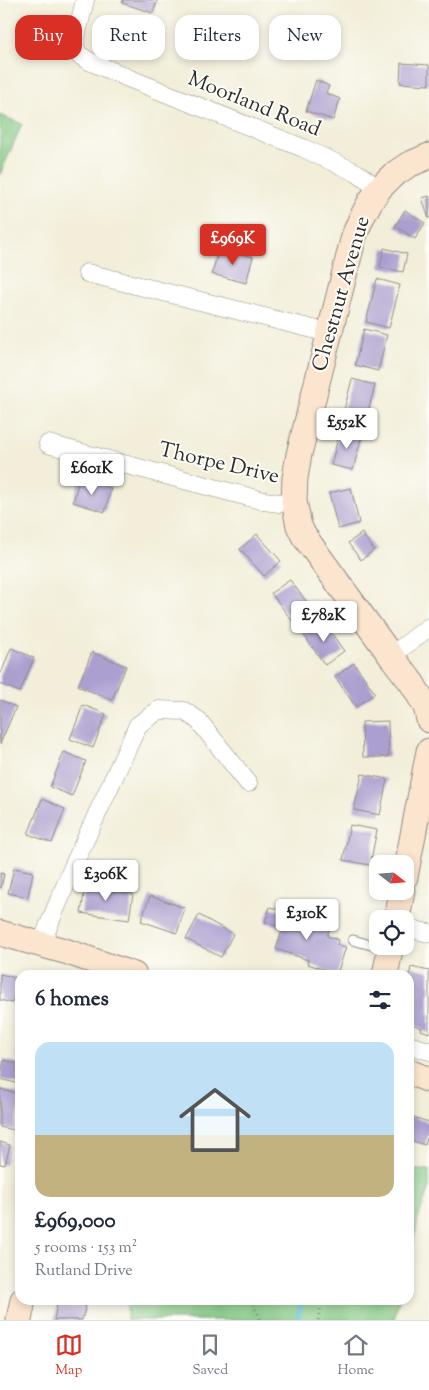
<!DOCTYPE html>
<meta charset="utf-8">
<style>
:root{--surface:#fff;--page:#f2f2f3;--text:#1f2937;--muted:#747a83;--line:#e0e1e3;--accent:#d93025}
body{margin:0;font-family:"Sorts Mill Goudy",serif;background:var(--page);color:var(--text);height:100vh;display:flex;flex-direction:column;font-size:19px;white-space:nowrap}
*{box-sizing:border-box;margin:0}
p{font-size:16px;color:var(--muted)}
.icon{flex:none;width:28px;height:28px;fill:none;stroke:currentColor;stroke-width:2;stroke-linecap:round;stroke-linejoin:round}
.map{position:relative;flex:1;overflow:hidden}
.panel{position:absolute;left:15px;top:970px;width:399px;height:335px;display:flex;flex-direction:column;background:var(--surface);border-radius:15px;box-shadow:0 2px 8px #0003}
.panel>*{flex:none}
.guide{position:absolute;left:15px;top:15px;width:400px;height:45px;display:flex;gap:10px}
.needle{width:32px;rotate:107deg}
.controls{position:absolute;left:369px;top:855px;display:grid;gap:10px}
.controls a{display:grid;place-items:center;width:45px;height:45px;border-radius:10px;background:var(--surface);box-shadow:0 2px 8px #0003;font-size:25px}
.price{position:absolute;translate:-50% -42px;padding:0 11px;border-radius:5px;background:#fff;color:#222;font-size:16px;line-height:32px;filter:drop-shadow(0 1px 2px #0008)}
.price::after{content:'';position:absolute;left:50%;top:30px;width:15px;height:11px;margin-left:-8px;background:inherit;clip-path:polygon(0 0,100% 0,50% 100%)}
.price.selected{background:var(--accent);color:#fff}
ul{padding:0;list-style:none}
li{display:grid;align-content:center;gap:10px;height:265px;padding:0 20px}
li+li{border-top:1px solid var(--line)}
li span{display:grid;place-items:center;height:155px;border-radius:15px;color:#555}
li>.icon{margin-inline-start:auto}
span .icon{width:90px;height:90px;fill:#fffc;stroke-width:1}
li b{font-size:21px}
h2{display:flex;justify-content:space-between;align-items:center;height:60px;padding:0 20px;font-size:21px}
.chip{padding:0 18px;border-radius:15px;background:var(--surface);box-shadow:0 2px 8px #0003;font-size:18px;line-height:45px}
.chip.selected{background:var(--accent);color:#fff}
.tab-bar{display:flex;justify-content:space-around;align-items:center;height:70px;border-top:1px solid var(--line);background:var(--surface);font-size:14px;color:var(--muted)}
.tab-bar a{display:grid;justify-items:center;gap:2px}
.tab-bar .selected{color:var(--accent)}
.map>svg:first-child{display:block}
.green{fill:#80c681;stroke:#567856}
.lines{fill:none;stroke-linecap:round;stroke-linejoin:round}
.stream{stroke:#4fbbca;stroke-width:5.5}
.building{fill:#ab9fcf}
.lane-casing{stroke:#8e8c82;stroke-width:11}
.street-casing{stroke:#8e8c82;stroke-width:19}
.secondary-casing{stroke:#8e8c82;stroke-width:27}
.path{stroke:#8e8c82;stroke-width:3;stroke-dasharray:1 4;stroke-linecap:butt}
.lane{stroke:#fff;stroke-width:9}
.street{stroke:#fff;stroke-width:18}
.secondary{stroke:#fce5cf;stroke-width:25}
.labels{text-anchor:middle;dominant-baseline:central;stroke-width:4;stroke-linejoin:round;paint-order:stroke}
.street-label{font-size:21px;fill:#2b2b2b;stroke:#fdfcf7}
</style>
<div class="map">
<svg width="429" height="1320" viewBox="0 0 429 1320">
<rect width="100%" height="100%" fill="#fdfcf7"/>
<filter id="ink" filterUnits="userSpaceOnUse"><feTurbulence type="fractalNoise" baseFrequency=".02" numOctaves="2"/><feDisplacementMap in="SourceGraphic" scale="10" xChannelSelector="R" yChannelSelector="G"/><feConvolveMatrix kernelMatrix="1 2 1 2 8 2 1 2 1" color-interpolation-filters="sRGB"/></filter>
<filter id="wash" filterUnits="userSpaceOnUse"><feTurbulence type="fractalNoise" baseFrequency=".0096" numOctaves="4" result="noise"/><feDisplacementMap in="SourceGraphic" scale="20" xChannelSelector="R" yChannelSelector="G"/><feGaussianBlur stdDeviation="1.12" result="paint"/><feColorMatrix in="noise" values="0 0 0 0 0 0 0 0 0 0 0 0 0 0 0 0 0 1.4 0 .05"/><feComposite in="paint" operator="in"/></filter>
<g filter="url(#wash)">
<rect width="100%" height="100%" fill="#f2eed9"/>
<!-- green -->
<path class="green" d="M0 115 22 124 0 175Z
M409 1170H429V1187L418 1220 409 1260Z
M127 1300H399L394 1320H127Z"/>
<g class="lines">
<!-- stream -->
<path class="stream" d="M297 1320 302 1300"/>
</g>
<g id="blocks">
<!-- building -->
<path class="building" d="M123 0H153L157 1 153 13 122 3Z
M401 63 429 65V85L400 83Z
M316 80 329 86 326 93 340 99 333 120 306 111Z
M429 196V219L422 198Z
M405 210 425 223 415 239 395 226Z
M219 248 253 257 246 283 212 274Z
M384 248 407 254 403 272 380 267Z
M377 279 400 285 389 328 366 322Z
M364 329 387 335 378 371 355 365Z
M352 379 375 385 366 420 343 414Z
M340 430 362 435 353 470 331 465Z
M79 480 111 488 105 512 73 502Z
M351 488 359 523 338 529 329 493Z
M362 533 374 550 361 560 348 543Z
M257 534 281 561 264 576 240 549Z
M290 580 312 609 293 622 271 593Z
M323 621 344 651 325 665 303 634Z
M11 648 34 658 20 692 0 684V676Z
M92 652 126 666 112 700 78 686Z
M354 663 375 693 356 707 335 677Z
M0 700 16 707 0 744Z
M83 705 106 714 93 748 70 739Z
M388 721 389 757H363L362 722Z
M64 752 86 761 72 796 50 787Z
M362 774 387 779 380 815 354 810Z
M42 799 65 809 52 843 28 834Z
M350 825 377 830 370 865 343 860Z
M14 868 33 872 28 897 8 893Z
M0 873 4 874 1 888H0Z
M86 881 104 884 103 890 133 894 129 920 81 913Z
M150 896 185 908 177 933 141 921Z
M270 907 330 928 327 936 338 940 337 945 346 947 337 974 308 964 307 963 308 960 276 949 283 928 265 922Z
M199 915 233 934 221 957 186 939Z
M411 967 429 971V1033L421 1030 422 1028 409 1023V977Z
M0 974 17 978 12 1003 0 1000Z
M4 1060 20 1064V1084L0 1079Z
M0 1089 20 1094V1107L14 1130 0 1127Z
M409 1116 429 1122V1133L425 1145 409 1140Z
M0 1142 10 1145 5 1165 0 1164Z
M58 1300H87L82 1320H54Z"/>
</g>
</g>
<g filter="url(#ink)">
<use href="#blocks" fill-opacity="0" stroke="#8e8c82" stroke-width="1"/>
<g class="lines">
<!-- lane casing -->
<g class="lane-casing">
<path id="lane" d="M353 940 389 950"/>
</g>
<!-- street casing -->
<g class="street-casing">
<path id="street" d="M85 0 74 45 79 55 89 61 128 78 303 148 357 173 379 189
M87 273 329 333
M48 444 264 501 279 503 294 501
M391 656 429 627
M405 928 429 933
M41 944 75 862 138 725 159 710 184 711 198 720 248 783
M409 1045 429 1051"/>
</g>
<!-- secondary casing -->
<g class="secondary-casing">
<path id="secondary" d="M429 156 408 165 393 175 379 189 370 202 361 219 354 236 299 454 295 478 294 501 299 526 304 536 391 656 412 683 426 707 429 720
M405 877 429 751
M397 919 402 891
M0 933 68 952 134 975
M385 975 391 946
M409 1072 429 1080
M19 1320 23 1300"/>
</g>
<!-- path -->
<path class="path" d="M251 1300 261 1320
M318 1320 322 1300"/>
<!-- lane -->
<use href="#lane" class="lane"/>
<!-- street -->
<use href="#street" class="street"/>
<!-- secondary -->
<use href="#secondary" class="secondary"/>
</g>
</g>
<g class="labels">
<!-- street labels -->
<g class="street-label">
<text transform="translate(254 105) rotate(22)">Moorland Road</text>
<text transform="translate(342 294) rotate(-74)">Chestnut Avenue</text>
<text transform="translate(219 464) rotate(13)">Thorpe Drive</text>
</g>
</g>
</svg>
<div class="controls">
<a><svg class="needle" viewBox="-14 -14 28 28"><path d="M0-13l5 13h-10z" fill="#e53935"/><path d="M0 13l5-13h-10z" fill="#747a83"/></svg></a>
<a><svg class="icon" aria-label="locate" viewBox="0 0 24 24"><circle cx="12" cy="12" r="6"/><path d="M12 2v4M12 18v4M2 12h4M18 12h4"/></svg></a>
</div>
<b class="price selected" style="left:233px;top:266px">£969K</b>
<b class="price" style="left:347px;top:450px">£552K</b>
<b class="price" style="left:92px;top:496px">£601K</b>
<b class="price" style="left:324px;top:643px">£782K</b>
<b class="price" style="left:106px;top:902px">£306K</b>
<b class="price" style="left:307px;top:941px">£310K</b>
<div class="guide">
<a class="chip selected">Buy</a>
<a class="chip">Rent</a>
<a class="chip">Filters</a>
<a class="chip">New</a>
</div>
<section class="panel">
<h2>6 homes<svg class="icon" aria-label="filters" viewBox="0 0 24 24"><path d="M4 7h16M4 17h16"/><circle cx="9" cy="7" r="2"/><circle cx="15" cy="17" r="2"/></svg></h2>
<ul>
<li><span style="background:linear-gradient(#bfe0f5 60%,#c2b280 0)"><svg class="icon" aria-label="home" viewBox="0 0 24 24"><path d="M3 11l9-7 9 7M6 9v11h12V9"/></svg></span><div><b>£969,000</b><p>5 rooms · 153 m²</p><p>Rutland Drive</p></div></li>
</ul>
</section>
</div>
<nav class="tab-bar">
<a class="selected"><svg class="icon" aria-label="map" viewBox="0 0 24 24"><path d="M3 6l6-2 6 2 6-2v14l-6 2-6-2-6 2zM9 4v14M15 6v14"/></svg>Map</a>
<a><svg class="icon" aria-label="saved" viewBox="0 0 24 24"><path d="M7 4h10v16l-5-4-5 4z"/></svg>Saved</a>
<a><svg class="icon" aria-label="home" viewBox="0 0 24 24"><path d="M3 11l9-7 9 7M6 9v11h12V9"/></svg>Home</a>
</nav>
